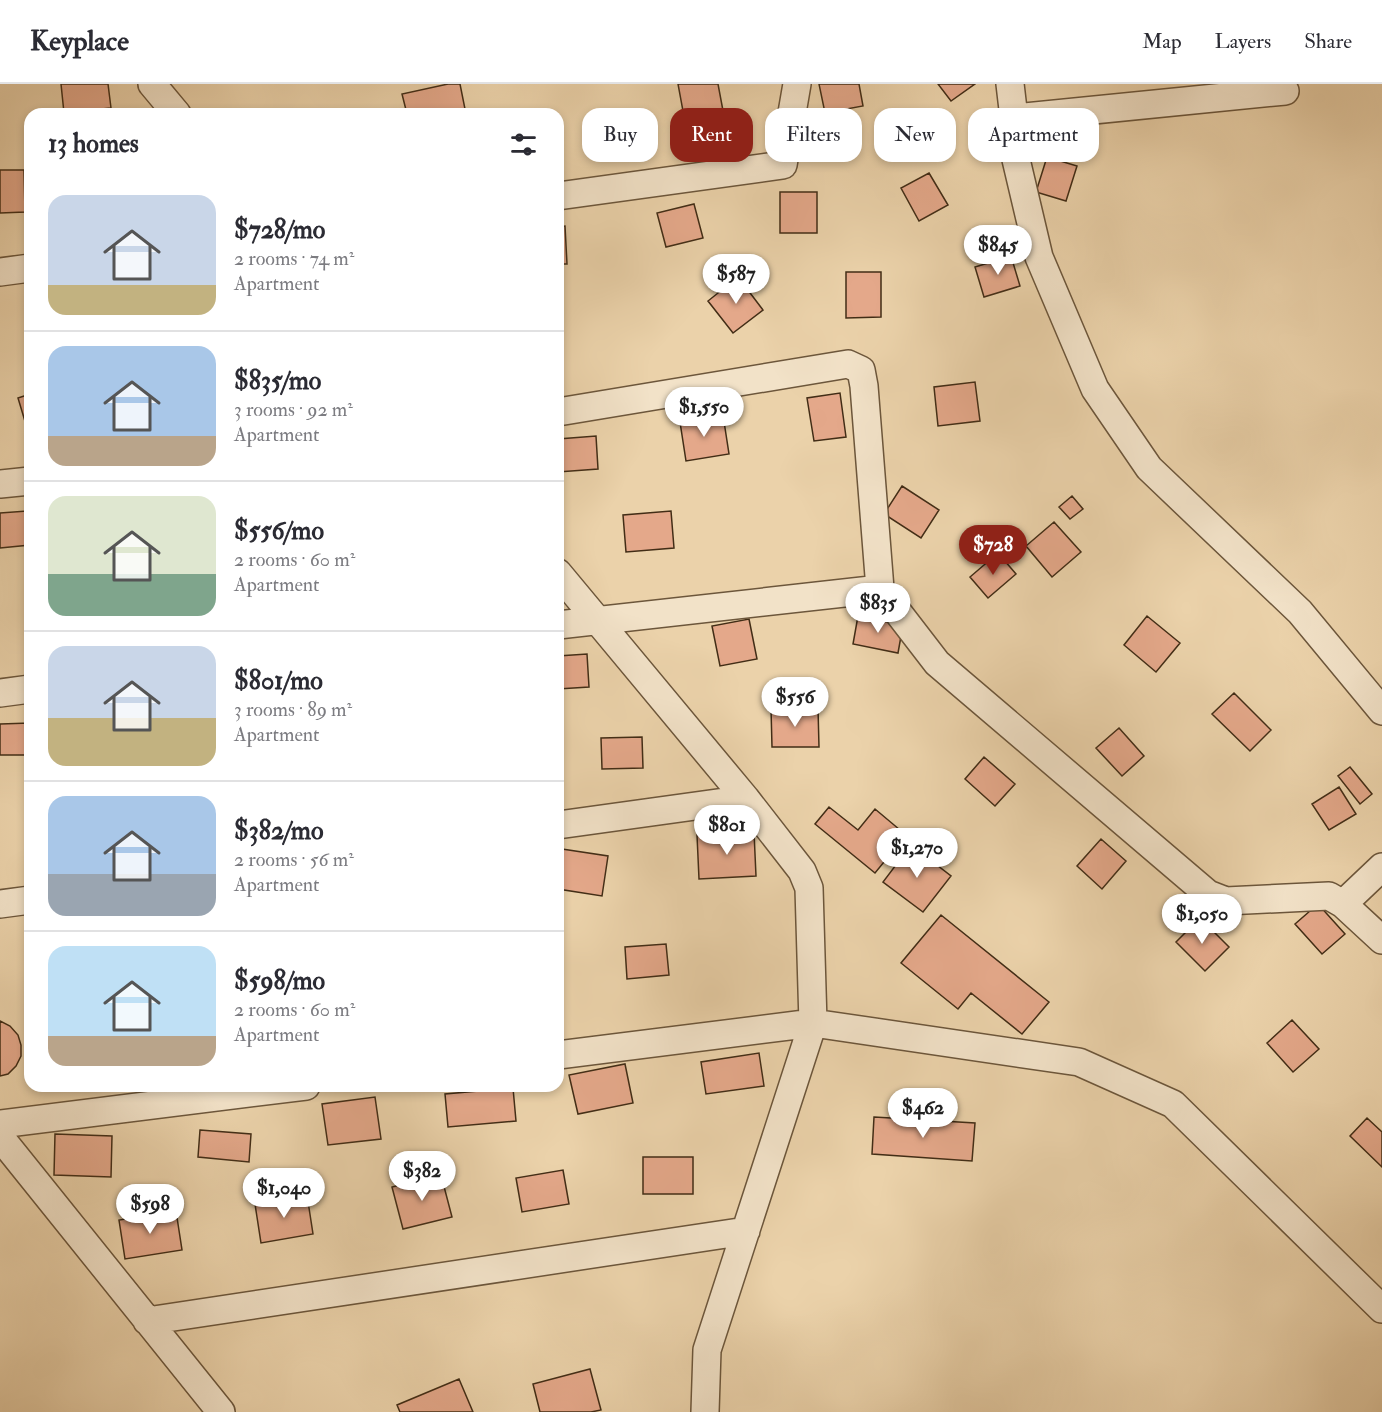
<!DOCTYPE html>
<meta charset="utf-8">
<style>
:root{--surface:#fff;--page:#f7f7f7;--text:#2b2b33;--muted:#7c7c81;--line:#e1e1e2;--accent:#8f2418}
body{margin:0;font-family:"IM FELL Double Pica",serif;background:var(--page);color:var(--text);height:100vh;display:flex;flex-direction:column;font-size:22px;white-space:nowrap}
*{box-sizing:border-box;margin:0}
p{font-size:20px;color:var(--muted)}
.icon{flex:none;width:33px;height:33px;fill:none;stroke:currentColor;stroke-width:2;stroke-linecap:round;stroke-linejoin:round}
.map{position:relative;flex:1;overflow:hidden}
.sheet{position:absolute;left:24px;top:24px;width:540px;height:984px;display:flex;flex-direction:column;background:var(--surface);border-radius:18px;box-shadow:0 3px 9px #0003}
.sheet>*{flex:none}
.banner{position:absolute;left:582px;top:24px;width:570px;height:54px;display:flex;gap:12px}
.price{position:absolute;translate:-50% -51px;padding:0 14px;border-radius:21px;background:#fff;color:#222;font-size:20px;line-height:39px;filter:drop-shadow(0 2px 3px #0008)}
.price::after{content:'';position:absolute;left:50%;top:36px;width:18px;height:14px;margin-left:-9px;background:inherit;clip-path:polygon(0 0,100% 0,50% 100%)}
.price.active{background:var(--accent);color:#fff}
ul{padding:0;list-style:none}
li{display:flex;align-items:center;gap:18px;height:150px;padding:0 24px}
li+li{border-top:2px solid var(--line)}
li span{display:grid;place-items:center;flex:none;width:168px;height:120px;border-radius:18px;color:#555}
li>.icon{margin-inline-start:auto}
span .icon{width:72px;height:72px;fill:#fffc;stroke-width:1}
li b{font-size:26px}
h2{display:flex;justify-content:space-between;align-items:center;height:72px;padding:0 24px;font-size:26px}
.pill{padding:0 21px;border-radius:18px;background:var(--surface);box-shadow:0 3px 9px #0003;font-size:21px;line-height:54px}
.pill.active{background:var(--accent);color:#fff}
header{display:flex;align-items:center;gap:36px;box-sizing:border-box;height:84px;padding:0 30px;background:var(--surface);border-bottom:2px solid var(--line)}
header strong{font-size:28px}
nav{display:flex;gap:33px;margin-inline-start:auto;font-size:21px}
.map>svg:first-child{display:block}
.building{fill:#e4a88a;stroke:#422d16;stroke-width:1.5}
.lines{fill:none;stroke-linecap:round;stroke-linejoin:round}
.minor-casing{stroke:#6c563b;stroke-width:30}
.minor{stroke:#f2e2c8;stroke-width:27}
</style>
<header>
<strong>Keyplace</strong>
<nav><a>Map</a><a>Layers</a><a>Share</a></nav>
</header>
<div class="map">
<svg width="1382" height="1328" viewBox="0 0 1382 1328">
<rect width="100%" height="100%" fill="#ebd2aa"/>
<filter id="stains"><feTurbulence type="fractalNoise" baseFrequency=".00333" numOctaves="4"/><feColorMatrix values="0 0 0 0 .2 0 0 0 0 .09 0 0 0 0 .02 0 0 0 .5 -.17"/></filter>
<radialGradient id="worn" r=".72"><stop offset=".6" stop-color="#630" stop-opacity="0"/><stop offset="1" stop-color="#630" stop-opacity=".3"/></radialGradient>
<!-- building -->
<path class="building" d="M61 0H108L111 24 64 29Z
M448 0H460L466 30H407L402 10Z
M678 0H718L724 32 685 38Z
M819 0H859L863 22 825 29Z
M938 0H975L951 17Z
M1047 73 1077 82 1066 117 1036 108Z
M0 86H24L25 128 0 129Z
M929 89 948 121 919 137 901 104Z
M780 108H817V149H780Z
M694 120 703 154 666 163 657 129Z
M565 142 567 180H558V143Z
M1011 172 1020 202 984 213 975 183Z
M846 188H881V233L846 234Z
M738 193 763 226 733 249 708 217Z
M975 298 980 337 938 342 934 303Z
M840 309 846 353 814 357 807 314Z
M30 310V343L27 344 18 314Z
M723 331 729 370 686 377 680 338Z
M596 352 598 385 558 388V355Z
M902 402 939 426 921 454 884 430Z
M1072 412 1083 425 1070 435 1059 423Z
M27 427 30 461 0 464V429Z
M671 427 674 464 626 468 623 431Z
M1054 438 1081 468 1052 493 1026 462Z
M998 469 1016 490 988 514 970 493Z
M858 532 903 541 898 569 853 560Z
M1147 532 1180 559 1156 588 1124 561Z
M749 535 757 575 720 582 712 542Z
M587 570 589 603 558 605V572Z
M1234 609 1271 646 1250 667 1212 630Z
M771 624H818L819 663H772Z
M30 639V671H0V640Z
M1119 644 1144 672 1122 692 1096 664Z
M642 653 643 684 602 685 601 654Z
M984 673 1015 700 995 722 965 695Z
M1350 683 1372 710 1360 720 1338 692Z
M1339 703 1356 730 1329 746 1312 720Z
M829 723 858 746 875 725 906 751 875 789 815 740Z
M754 748 756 792 699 795 697 751Z
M1101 755 1126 777 1102 805 1077 782Z
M911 761 951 792 923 828 883 798Z
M562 765 608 772 602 812 558 805V788Z
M1318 820 1345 850 1322 870 1295 840Z
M941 831 1049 918 1022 950 971 909 958 925 901 879Z
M1200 834 1229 863 1205 887 1176 858Z
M666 860 669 891 627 895 625 863Z
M1292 936 1319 965 1293 988 1267 959Z
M0 937 10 942 18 951 21 961V972L16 982 8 990 0 992Z
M759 969 764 1002 706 1010 701 978Z
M625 980 633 1019 578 1030 569 991Z
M513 1004 516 1037 448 1043 445 1010Z
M375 1013 381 1055 328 1061 322 1020Z
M874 1033 975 1039 972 1077 872 1070Z
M1367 1034 1382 1048V1083L1350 1052Z
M200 1046 251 1050 249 1078 198 1073Z
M55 1050 112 1052 111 1093 54 1091Z
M643 1073H693V1110H643Z
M563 1086 569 1120 522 1128 516 1094Z
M441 1091 452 1133 403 1145 392 1103Z
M307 1111 313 1150 261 1159 255 1120Z
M176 1127 182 1166 125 1175 119 1136Z
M590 1285 601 1326 591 1328H540L533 1300Z
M459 1295 473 1328H400L397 1321Z"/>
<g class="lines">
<!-- minor casing -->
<g class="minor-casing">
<path id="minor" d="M152 0 177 30
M1010 0 1014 34V67L1039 173 1095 305 1149 384 1300 528 1382 627
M1014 34 1285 7
M558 112 783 81 797 0
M0 188 30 184
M558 328 848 280 861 286 864 302 880 505 558 541
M0 400 30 397
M558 489 746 715 802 787 809 804 813 939 707 1266 705 1328
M880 505 937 579 1208 810 1226 817 1329 812 1343 820 1382 856
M0 609 30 605
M558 741 746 715
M0 820 30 816
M1343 820 1382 783
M558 971 813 939 1079 978 1173 1020 1382 1225
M0 1040 306 1002
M0 1053 221 1328
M147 1237 746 1147"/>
</g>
<!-- minor -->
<use href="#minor" class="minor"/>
</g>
<rect width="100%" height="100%" filter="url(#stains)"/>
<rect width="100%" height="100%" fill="url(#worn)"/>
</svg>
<b class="price" style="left:998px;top:192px">$845</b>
<b class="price" style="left:736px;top:221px">$587</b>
<b class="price" style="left:704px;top:354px">$1,550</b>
<b class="price active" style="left:993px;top:492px">$728</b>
<b class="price" style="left:878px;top:550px">$835</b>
<b class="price" style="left:795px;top:644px">$556</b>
<b class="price" style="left:727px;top:772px">$801</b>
<b class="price" style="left:917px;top:795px">$1,270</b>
<b class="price" style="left:1202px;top:861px">$1,050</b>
<b class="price" style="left:923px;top:1055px">$462</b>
<b class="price" style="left:422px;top:1118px">$382</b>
<b class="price" style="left:284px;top:1135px">$1,040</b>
<b class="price" style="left:150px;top:1151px">$598</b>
<div class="banner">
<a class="pill">Buy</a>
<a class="pill active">Rent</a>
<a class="pill">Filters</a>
<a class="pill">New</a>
<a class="pill">Apartment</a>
</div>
<section class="sheet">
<h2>13 homes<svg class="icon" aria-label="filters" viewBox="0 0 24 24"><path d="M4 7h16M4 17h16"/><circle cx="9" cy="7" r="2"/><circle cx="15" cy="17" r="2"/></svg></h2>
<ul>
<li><span style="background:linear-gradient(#c9d6e8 75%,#c2b280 0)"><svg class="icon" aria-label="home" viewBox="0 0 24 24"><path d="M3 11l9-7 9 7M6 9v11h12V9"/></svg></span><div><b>$728/mo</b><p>2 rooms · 74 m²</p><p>Apartment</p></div></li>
<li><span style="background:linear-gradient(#a9c7e8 75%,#b9a48a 0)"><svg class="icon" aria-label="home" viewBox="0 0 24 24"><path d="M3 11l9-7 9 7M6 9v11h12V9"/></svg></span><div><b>$835/mo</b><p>3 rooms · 92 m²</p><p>Apartment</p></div></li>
<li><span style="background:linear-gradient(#dfe7d0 65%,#7fa58c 0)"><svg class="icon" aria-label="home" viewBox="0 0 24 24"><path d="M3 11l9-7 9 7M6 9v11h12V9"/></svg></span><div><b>$556/mo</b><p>2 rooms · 60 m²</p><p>Apartment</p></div></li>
<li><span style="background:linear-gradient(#c9d6e8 60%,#c2b280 0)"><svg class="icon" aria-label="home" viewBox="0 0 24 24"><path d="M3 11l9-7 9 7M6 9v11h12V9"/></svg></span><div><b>$801/mo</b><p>3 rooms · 89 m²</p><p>Apartment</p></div></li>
<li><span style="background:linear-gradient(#a9c7e8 65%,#9aa5b1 0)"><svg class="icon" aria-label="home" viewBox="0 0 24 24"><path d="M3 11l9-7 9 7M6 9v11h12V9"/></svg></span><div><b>$382/mo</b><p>2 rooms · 56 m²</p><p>Apartment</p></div></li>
<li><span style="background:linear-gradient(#bfe0f5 75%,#b9a48a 0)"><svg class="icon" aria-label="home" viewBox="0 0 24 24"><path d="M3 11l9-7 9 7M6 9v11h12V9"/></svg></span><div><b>$598/mo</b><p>2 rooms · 60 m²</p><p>Apartment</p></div></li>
</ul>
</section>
</div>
